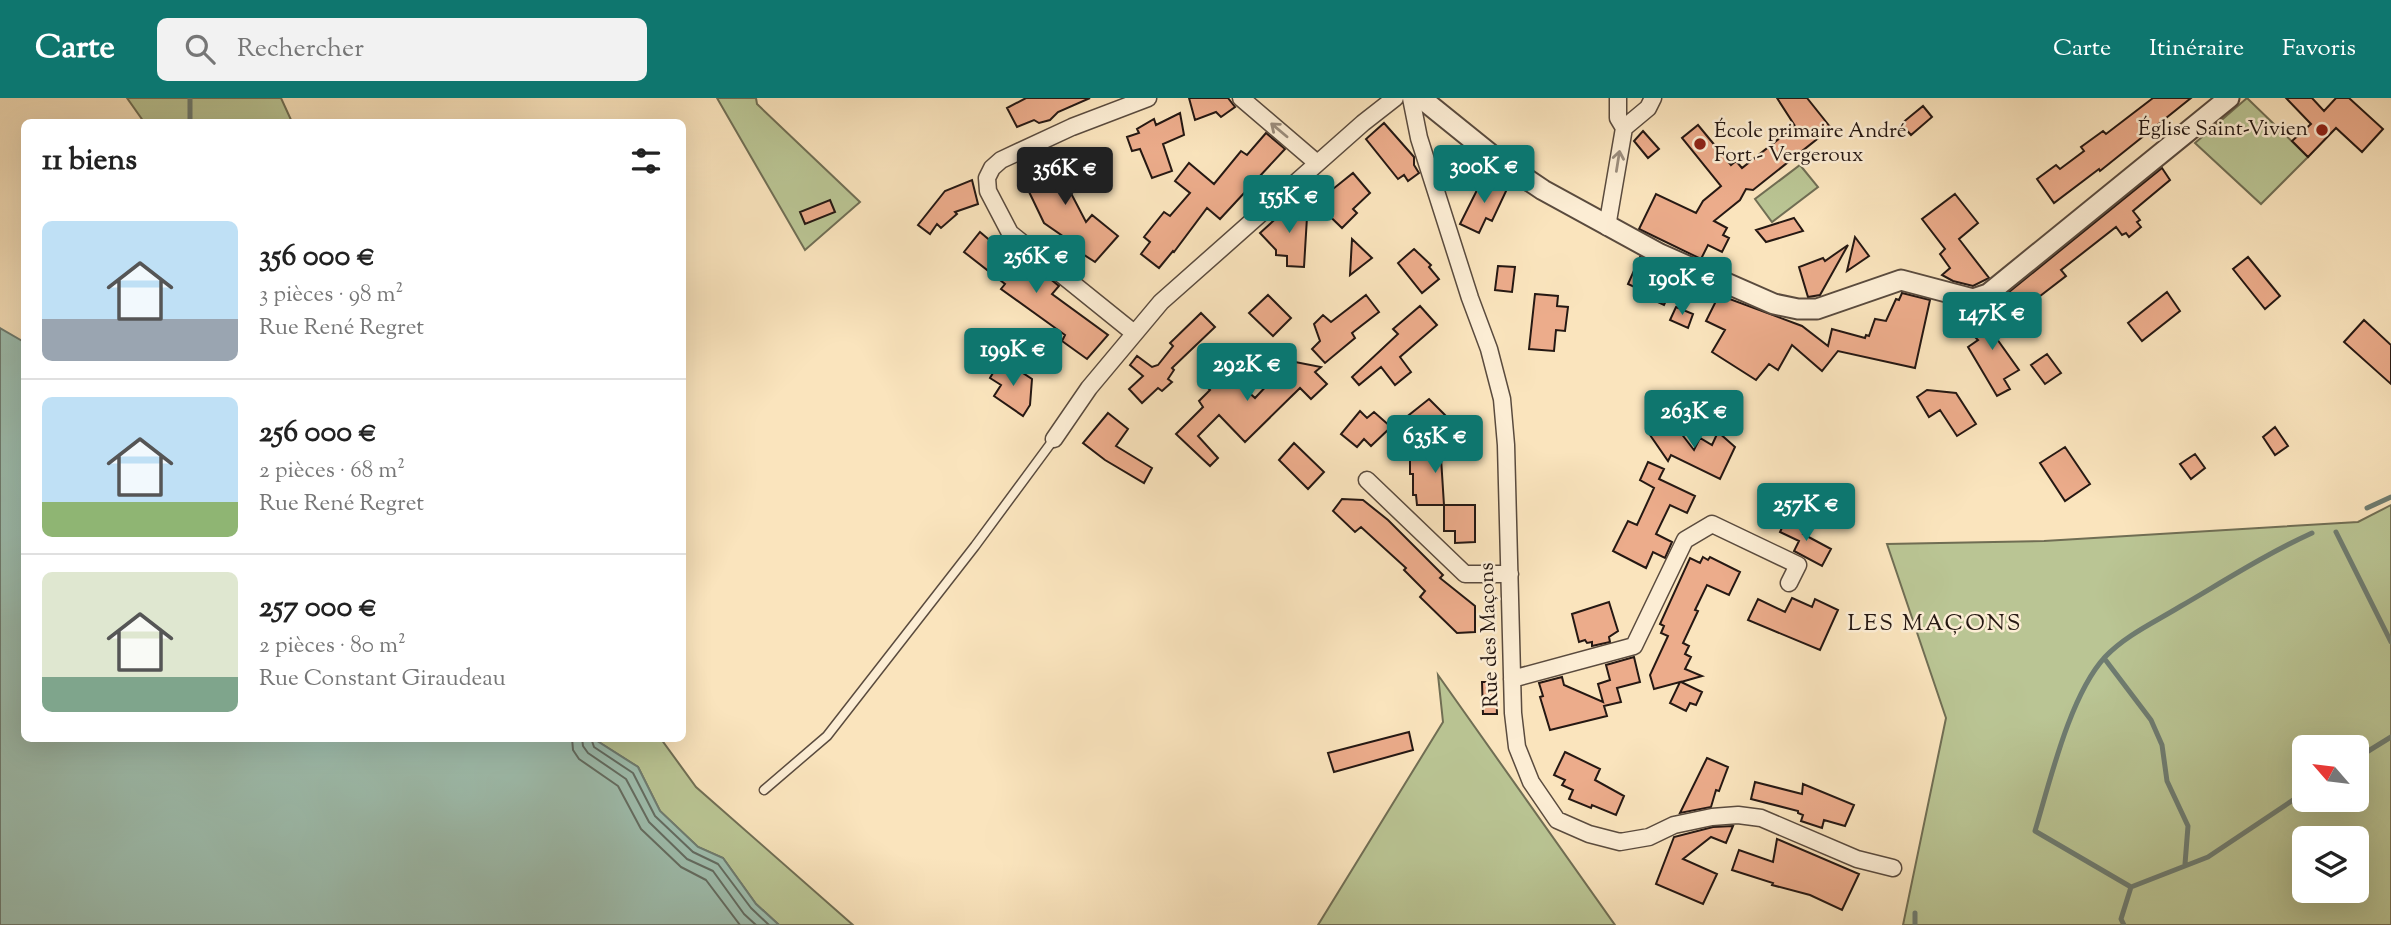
<!DOCTYPE html>
<html lang="fr">
<meta charset="utf-8">
<style>
:root{--surface:#fff;--page:#f2f2f2;--text:#222;--muted:#767676;--line:#e0e0e0;--accent:#0f766e}
body{margin:0;font-family:"Sorts Mill Goudy",serif;background:var(--page);color:var(--text);height:100vh;display:flex;flex-direction:column;font-size:26px;white-space:nowrap}
*{box-sizing:border-box;margin:0}
p{font-size:23px;color:var(--muted)}
.icon{flex:none;width:38px;height:38px;fill:none;stroke:currentColor;stroke-width:2;stroke-linecap:round;stroke-linejoin:round}
.map{position:relative;flex:1;overflow:hidden}
.side{position:absolute;left:21px;top:21px;width:665px;height:623px;display:flex;flex-direction:column;background:var(--surface);border-radius:10px;box-shadow:0 7px 28px #0002}
.side>*{flex:none}
.needle{width:46px;rotate:298deg}
.tools{position:absolute;left:2292px;top:637px;display:grid;gap:14px}
.tools a{display:grid;place-items:center;width:77px;height:77px;border-radius:10px;background:var(--surface);box-shadow:0 7px 28px #0002;font-size:35px}
.price{position:absolute;translate:-50% -60px;padding:0 16px;border-radius:7px;background:var(--accent);color:#fff;font-size:23px;line-height:46px;filter:drop-shadow(0 2px 4px #0008)}
.price::after{content:'';position:absolute;left:50%;top:42px;width:21px;height:16px;margin-left:-10px;background:inherit;clip-path:polygon(0 0,100% 0,50% 100%)}
.price.on{background:#222;color:#fff}
ul{padding:0;list-style:none}
li{display:flex;align-items:center;gap:21px;height:175px;padding:0 21px}
li+li{border-top:2px solid var(--line)}
li span{display:grid;place-items:center;flex:none;width:196px;height:140px;border-radius:10px;color:#555}
li>.icon{margin-inline-start:auto}
span .icon{width:84px;height:84px;fill:#fffc;stroke-width:1}
li b{font-size:30px}
h2{display:flex;justify-content:space-between;align-items:center;height:84px;padding:0 21px;font-size:30px}
header{display:flex;align-items:center;gap:42px;box-sizing:border-box;height:98px;padding:0 35px;background:var(--accent);color:#fff}
header strong{font-size:33px}
nav{display:flex;gap:38px;margin-inline-start:auto;font-size:24px}
.search{width:490px;height:63px;background:var(--page);display:flex;align-items:center;gap:18px;box-sizing:border-box;padding:0 24px;border-radius:10px;color:var(--muted);font-size:26px}
.map>svg:first-child{display:block}
.green{fill:#bac594;stroke:#706e54;stroke-width:2;fill-rule:evenodd}
.water{fill:#9ebfb0;stroke:#6e7c71;stroke-width:2}
.lines{fill:none;stroke-linecap:round;stroke-linejoin:round}
.shore{stroke:#626c62;stroke-width:2}
.stream{stroke:#6e7c71;stroke-width:5}
.building{fill:#ecac8b;stroke:#251813;stroke-width:2}
.service-casing{stroke:#5a4b3e;stroke-width:11}
.minor-casing{stroke:#5a4b3e;stroke-width:19}
.tertiary-casing{stroke:#5a4b3e;stroke-width:23}
.service{stroke:#fcedd4;stroke-width:8}
.minor{stroke:#fcedd4;stroke-width:16}
.tertiary{stroke:#fcedd4;stroke-width:19}
.oneway{stroke:#9b8d7d}
.poi-dot{fill:#8f2418;stroke:#fcedd4;stroke-width:2.5}
.labels{text-anchor:middle;dominant-baseline:central;stroke-width:5;stroke-linejoin:round;paint-order:stroke}
.poi-label{font-size:21px;fill:#251813;stroke:#fcedd4;text-anchor:end}
.street-label{font-size:21px;fill:#251813;stroke:#fcedd4}
.neighbourhood-label{font-size:23px;letter-spacing:2px;fill:#251813;stroke:#fcedd4}
</style>
<header>
<strong>Carte</strong>
<div class="search"><svg class="icon" aria-label="search" viewBox="0 0 24 24"><circle cx="10" cy="10" r="6"/><path d="M15 15l6 6"/></svg>Rechercher</div>
<nav><a>Carte</a><a>Itinéraire</a><a>Favoris</a></nav>
</header>
<div class="map">
<svg width="2391" height="827" viewBox="0 0 2391 827">
<rect width="100%" height="100%" fill="#fae4bd"/>
<filter id="stains"><feTurbulence type="fractalNoise" baseFrequency=".00286" numOctaves="4"/><feColorMatrix values="0 0 0 0 .2 0 0 0 0 .09 0 0 0 0 .02 0 0 0 .5 -.17"/></filter>
<radialGradient id="worn" r=".72"><stop offset=".6" stop-color="#630" stop-opacity="0"/><stop offset="1" stop-color="#630" stop-opacity=".3"/></radialGradient>
<!-- green -->
<path class="green" d="M127 0H281L292 24H144Z
M717 0H756L757 6 860 104 805 152Z
M2247 0 2308 59 2261 106 2195 45Z
M1800 67 1818 89 1772 124 1755 101Z
M2391 407V827H1903L1946 620 1887 446 2044 443 2358 424ZM2305 649H2357V702H2305ZM2305 740H2357V793H2305Z
M1438 577 1615 827H1318L1443 624Z
M594 641H661L696 689 853 827H779L756 806 723 760 698 749 660 713 638 669Z"/>
<!-- water -->
<path class="water" d="M0 230 24 244V640L594 641 638 669 660 713 698 749 723 760 756 806 779 827H0Z"/>
<g class="lines">
<!-- shore -->
<path class="shore" d="M572 640 573 652 579 661 618 688 641 731 681 769 706 782 740 827
M582 640 583 648 588 655 626 681 649 724 687 761 713 773 744 816 756 827
M591 640 594 649 633 675 655 718 693 754 718 766 751 810 769 827"/>
<!-- stream -->
<path class="stream" d="M190 0V24
M2367 410 2391 399
M2336 434 2391 544
M2104 560 2151 622 2162 647 2167 683 2188 728 2185 766
M2357 660 2391 639
M2131 789 2035 733C2050 683 2070 597 2105 559 2126 537 2155 524 2181 508 2224 483 2266 456 2312 435
M2131 789 2208 759 2305 694
M1915 815V827
M2124 827 2121 821 2131 789"/>
</g>
<!-- building -->
<path class="building" d="M1026 0H1090L1058 14 1050 22 1039 25 1034 22 1017 29 1007 10Z
M1189 0H1228L1235 9 1221 19 1216 14 1195 22Z
M1777 0H1807L1831 30 1753 92 1746 91 1740 102 1714 123 1727 130 1723 137 1729 140 1722 154 1708 147 1701 161 1639 131 1656 96 1696 115 1703 103 1721 88 1682 40 1698 27 1731 67 1736 63 1742 70 1795 28Z
M2153 0H2191L2100 73 2099 71 2054 105 2037 81 2056 67 2060 71 2084 53 2081 49 2103 33 2106 36Z
M2286 0H2312L2324 13 2336 0H2349L2383 31 2362 54 2336 30 2308 59 2292 43 2311 26Z
M1923 8 1932 19 1911 37 1901 26Z
M1180 15 1184 37 1163 46 1172 73 1152 80 1140 51 1132 53 1127 39 1139 35 1137 31 1154 21 1156 27Z
M1384 25 1414 59V67L1419 75 1408 83 1404 77 1398 81 1366 41Z
M1643 33 1659 51 1648 60 1634 43Z
M1266 35 1285 51 1220 121 1207 110 1174 154 1173 153 1159 170 1141 156 1150 144 1144 139 1164 114 1170 118 1190 95 1175 83 1189 65 1214 86 1241 53 1247 57Z
M1061 54 1072 75 1063 80 1086 124 1092 117 1118 138 1095 164 1078 153 1080 150 1044 125 1019 73Z
M2162 70 2170 82 2133 113 2140 122 2137 124 2141 129 2129 139 2126 135 2122 137 2116 129 2061 172 2066 178 2013 219 1993 207Z
M1353 75 1370 95 1353 111 1357 115 1342 130 1313 102 1329 87 1333 91Z
M1483 80 1507 91 1492 123 1486 120 1479 135 1460 126Z
M972 82 978 106 955 114 957 116 941 130 937 126 930 136 918 127 945 93Z
M1955 96 1978 125 1959 141 1989 180 1973 188 1953 183 1942 177 1950 170 1940 156 1945 151 1922 121Z
M830 102 835 114 805 126 800 114Z
M1294 104 1307 119 1304 169 1287 168V158L1276 157V152L1260 135Z
M1794 120 1803 133 1766 144 1756 132Z
M980 134 993 145 996 141 1018 159 1014 164 1041 184 1046 178 1049 180 1059 188 1052 196 1108 237 1087 261 1062 243 1065 237 1001 191 1005 186 964 154Z
M1855 139 1869 158 1847 173Z
M1352 141 1372 160 1350 177Z
M1848 147 1820 197 1808 199 1799 169 1823 160 1825 163Z
M1414 151 1431 167 1429 169 1439 181 1422 195 1398 165Z
M1640 159 1678 177 1664 207 1638 195 1639 191 1628 186Z
M2248 159 2280 198 2265 211 2233 171Z
M1498 168 1515 169 1512 194 1495 192Z
M2167 194 2180 213 2142 243 2128 225Z
M1902 195 1930 202 1915 270 1838 253 1822 273 1792 247 1778 272 1769 266 1756 282 1712 254 1725 232 1706 223 1719 197 1802 228 1828 248 1832 231 1865 240 1866 237 1869 238 1875 221 1886 223 1896 201 1899 202Z
M1535 196 1558 198 1557 208 1568 209 1565 233 1556 232 1554 253 1529 251Z
M1268 197 1291 220 1273 238 1249 215Z
M1366 197 1379 214 1352 235 1355 240 1325 265 1312 251 1320 243 1314 226 1323 217 1331 224Z
M1420 208 1437 227 1400 259 1411 274 1395 287 1381 269 1359 287 1352 279 1398 236 1393 231Z
M1676 209 1693 216 1688 230 1670 222Z
M1985 213 2012 220 1992 234 2019 272 2004 281 2010 291 1997 298 1968 249 1978 242 1970 234Z
M1201 215 1215 229 1172 270 1174 272 1168 281 1172 284 1162 293 1158 290 1142 305 1129 291 1143 278 1130 267 1137 258 1152 269 1158 267 1173 248 1170 245Z
M2364 222 2391 247V286L2344 244Z
M2047 256 2061 275 2045 286 2031 267Z
M1000 263 1007 267 1009 266 1032 281 1030 307 1023 318 994 298 1001 287 990 280Z
M1290 263 1321 269 1315 274 1327 286 1311 301 1300 290 1245 344 1219 317 1198 338 1218 360 1210 368 1176 336 1203 309 1199 303 1210 292 1206 288 1226 264 1238 275 1233 280 1255 300Z
M1927 292 1956 295 1976 326 1957 338 1940 312 1929 319 1917 299Z
M1429 301 1445 317 1431 329 1430 360H1441L1444 407H1475V444L1455 445V433H1444V407H1417L1416 397H1413V376H1410V360L1429 359 1399 325Z
M1360 313 1367 320 1374 314 1391 329 1371 348 1364 341 1357 349 1341 336Z
M1108 315 1128 331 1116 348 1152 370 1144 385 1105 362 1083 345Z
M1670 321 1694 352 1700 340 1712 347 1718 334 1735 349 1720 381 1671 357 1668 363 1650 337Z
M2275 329 2288 348 2275 357 2263 339Z
M1294 345 1324 374 1308 391 1279 362Z
M2065 349 2090 386 2065 403 2040 365Z
M2195 356 2205 370 2191 381 2180 366Z
M1648 364 1664 371 1659 381 1695 398 1687 415 1670 407 1656 436 1672 444 1665 460 1653 454 1646 470 1613 453 1628 423 1637 427 1654 390 1640 382Z
M1342 401 1363 402 1388 422 1443 477 1440 480 1475 508V534L1457 535 1420 499 1425 493 1404 472 1406 470 1361 429 1355 434 1333 413Z
M1787 419 1806 430 1803 436 1831 451 1822 468 1794 453 1799 443 1780 434Z
M1703 459 1708 462 1710 459 1740 474 1729 497 1707 487 1695 512 1698 513 1683 545 1689 548 1685 556 1691 559 1685 571 1702 578 1681 584 1702 594 1696 607 1690 605 1686 613 1670 605 1680 584 1654 591 1650 577 1668 538 1661 535 1664 528 1660 526 1690 460 1700 465Z
M1792 500 1812 509 1815 501 1838 512 1820 552 1748 522 1758 501 1785 514Z
M1609 504 1618 533 1609 539 1610 544 1592 548V544L1587 545 1585 542 1579 544 1572 516Z
M1634 559 1640 584 1617 590 1621 604 1604 608 1607 618 1550 632 1540 599 1543 598 1539 585 1562 579 1564 587 1603 604 1598 586 1610 582 1606 567Z
M1482 584H1496L1497 616H1483Z
M1409 634 1413 652 1334 674 1328 655Z
M1565 654 1600 671 1595 682 1624 698 1616 717 1592 707 1591 710 1569 701 1573 692 1562 687 1565 682 1554 677Z
M1707 660 1728 669 1719 693 1716 692 1711 709 1680 715Z
M1755 684 1802 696 1803 686 1854 707 1845 728 1824 722 1822 730 1801 723 1803 717 1798 715V713L1751 701Z
M1733 728 1726 745 1711 739 1683 761 1717 776 1703 806 1656 786 1674 739 1713 729Z
M1777 741 1859 776 1842 812 1810 797 1772 787 1773 785 1732 772 1739 752 1773 764Z"/>
<g class="lines">
<!-- service casing -->
<g class="service-casing">
<path id="service" d="M764 692 827 638 975 448 1054 341"/>
</g>
<!-- minor casing -->
<g class="minor-casing">
<path id="minor" d="M1241 0 1317 65
M1411 0 1419 40 1470 200 1489 251 1502 301 1506 347 1513 615 1517 649 1531 684 1557 722 1589 736 1620 744 1649 739 1674 727 1712 719 1738 717 1761 720 1857 761 1893 770
M1624 30 1648 10 1653 0
M1607 129 1624 30 1618 20V0
M1134 235 1010 135 988 93 987 80 992 70 1001 62 1072 29 1148 0
M1054 341 1089 290 1161 204 1363 25 1395 0
M1367 382 1465 476H1510
M1512 581 1634 548 1685 442 1712 426 1798 467 1789 485"/>
</g>
<!-- tertiary casing -->
<g class="tertiary-casing">
<path id="tertiary" d="M1421 0 1494 59 1543 92 1660 156 1774 206 1798 211H1817L1901 182 1973 201 1988 196 2229 0"/>
</g>
<!-- service -->
<use href="#service" class="service"/>
<!-- minor -->
<use href="#minor" class="minor"/>
<!-- tertiary -->
<use href="#tertiary" class="tertiary"/>
</g>
<!-- one-way arrows -->
<defs><path id="oneway-shaft" d="M-6 0H5M1.5-3L5.5 0L1.5 3" fill="none" stroke-width="1.6" stroke-linecap="round" stroke-linejoin="round" transform="scale(1.75)"/></defs>
<g class="oneway">
<use href="#oneway-shaft" transform="translate(1279 32) rotate(-140)"/>
<use href="#oneway-shaft" transform="translate(1618 63) rotate(-81)"/>
</g>
<!-- markers -->
<g class="poi-dot">
<circle cx="2322" cy="32" r="7"/>
<circle cx="1700" cy="46" r="7"/>
</g>
<g class="labels">
<!-- poi labels -->
<g class="poi-label">
<text x="2308" y="32">Église Saint-Vivien</text>
<text x="1714" y="34" text-anchor="start">École primaire André<tspan x="1714" dy="24">Fort - Vergeroux</tspan></text>
</g>
<!-- street labels -->
<g class="street-label">
<text transform="translate(1490 537) rotate(-92)">Rue des Maçons</text>
</g>
<!-- neighbourhood labels -->
<g class="neighbourhood-label">
<text x="1935" y="526">LES MAÇONS</text>
</g>
</g>
<rect width="100%" height="100%" filter="url(#stains)"/>
<rect width="100%" height="100%" fill="url(#worn)"/>
</svg>
<div class="tools">
<a><svg class="needle" viewBox="-14 -14 28 28"><path d="M0-13l5 13h-10z" fill="#e53935"/><path d="M0 13l5-13h-10z" fill="#767676"/></svg></a>
<a><svg class="icon" aria-label="layers" viewBox="0 0 24 24"><path d="M12 4l9 5-9 5-9-5zM3 14l9 5 9-5"/></svg></a>
</div>
<b class="price" style="left:1484px;top:107px">300K €</b>
<b class="price on" style="left:1065px;top:109px">356K €</b>
<b class="price" style="left:1289px;top:137px">155K €</b>
<b class="price" style="left:1036px;top:197px">256K €</b>
<b class="price" style="left:1682px;top:219px">190K €</b>
<b class="price" style="left:1992px;top:254px">147K €</b>
<b class="price" style="left:1013px;top:290px">199K €</b>
<b class="price" style="left:1247px;top:305px">292K €</b>
<b class="price" style="left:1694px;top:352px">263K €</b>
<b class="price" style="left:1435px;top:377px">635K €</b>
<b class="price" style="left:1806px;top:445px">257K €</b>
<section class="side">
<h2>11 biens<svg class="icon" aria-label="filters" viewBox="0 0 24 24"><path d="M4 7h16M4 17h16"/><circle cx="9" cy="7" r="2"/><circle cx="15" cy="17" r="2"/></svg></h2>
<ul>
<li><span style="background:linear-gradient(#bfe0f5 70%,#9aa5b1 0)"><svg class="icon" aria-label="home" viewBox="0 0 24 24"><path d="M3 11l9-7 9 7M6 9v11h12V9"/></svg></span><div><b>356 000 €</b><p>3 pièces · 98 m²</p><p>Rue René Regret</p></div></li>
<li><span style="background:linear-gradient(#bfe0f5 75%,#8fb573 0)"><svg class="icon" aria-label="home" viewBox="0 0 24 24"><path d="M3 11l9-7 9 7M6 9v11h12V9"/></svg></span><div><b>256 000 €</b><p>2 pièces · 68 m²</p><p>Rue René Regret</p></div></li>
<li><span style="background:linear-gradient(#dfe7d0 75%,#7fa58c 0)"><svg class="icon" aria-label="home" viewBox="0 0 24 24"><path d="M3 11l9-7 9 7M6 9v11h12V9"/></svg></span><div><b>257 000 €</b><p>2 pièces · 80 m²</p><p>Rue Constant Giraudeau</p></div></li>
</ul>
</section>
</div>
